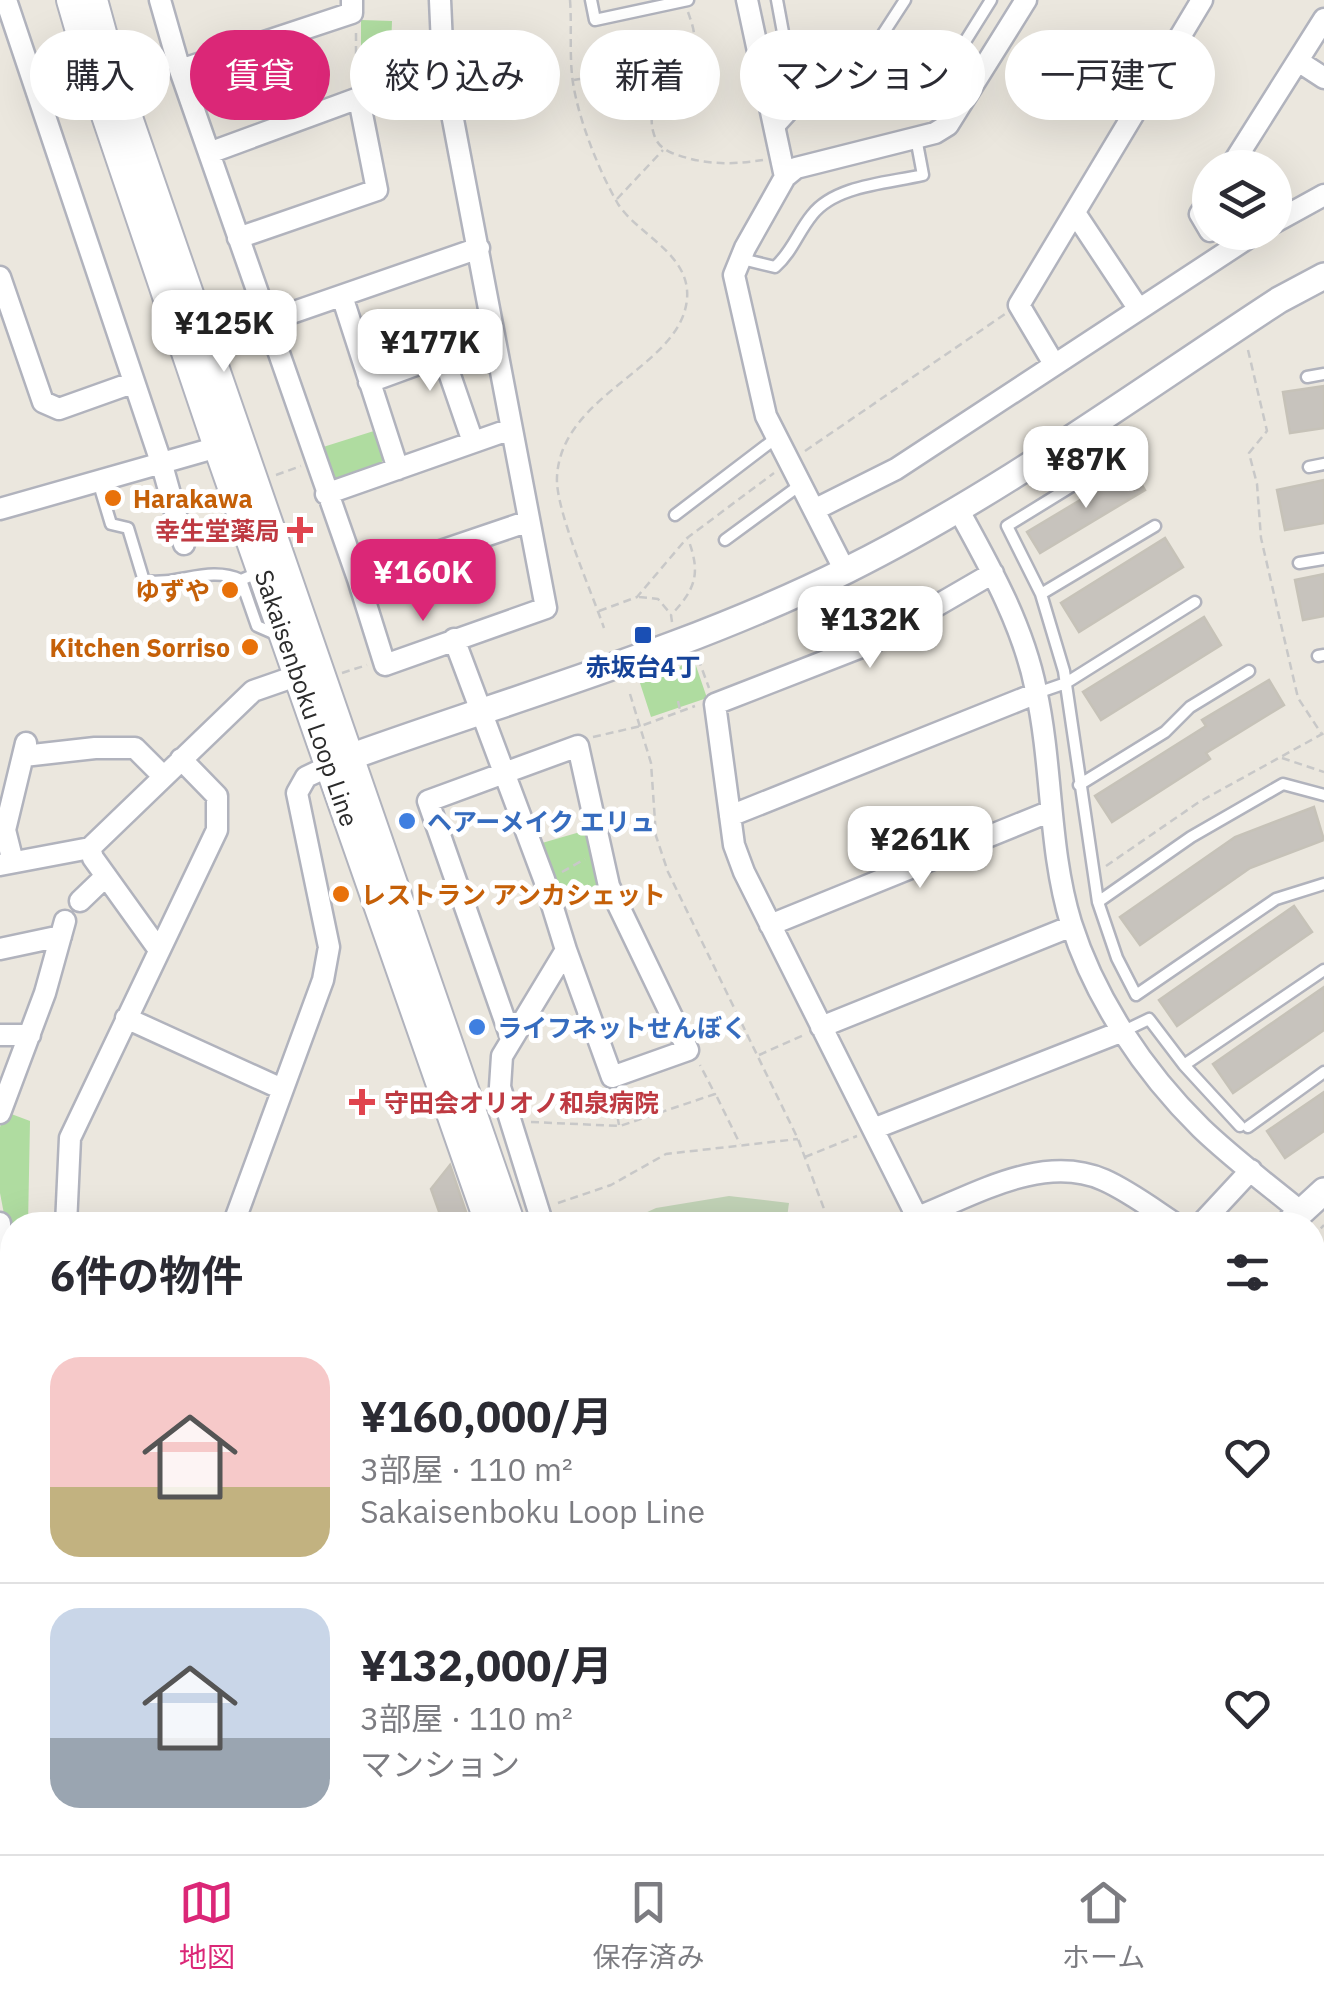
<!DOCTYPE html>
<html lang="ja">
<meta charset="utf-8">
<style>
:root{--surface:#fff;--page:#f7f7f7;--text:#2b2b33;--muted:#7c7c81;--line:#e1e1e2;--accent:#db2777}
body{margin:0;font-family:"IBM Plex Sans","Noto Sans JP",sans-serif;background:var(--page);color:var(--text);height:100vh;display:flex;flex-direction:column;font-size:38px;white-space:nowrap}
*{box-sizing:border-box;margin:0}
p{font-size:32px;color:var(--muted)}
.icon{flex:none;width:55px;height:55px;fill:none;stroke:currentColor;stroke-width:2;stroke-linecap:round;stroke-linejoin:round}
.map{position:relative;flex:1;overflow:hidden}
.panel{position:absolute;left:0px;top:1212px;width:1325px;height:642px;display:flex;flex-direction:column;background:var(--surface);border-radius:40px 40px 0 0;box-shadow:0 10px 40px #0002}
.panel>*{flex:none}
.guide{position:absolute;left:30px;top:30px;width:1265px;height:90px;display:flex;gap:20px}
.buttons{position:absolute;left:1192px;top:150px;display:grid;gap:20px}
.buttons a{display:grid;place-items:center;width:100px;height:100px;border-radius:50%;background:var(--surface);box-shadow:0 10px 40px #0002;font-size:50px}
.price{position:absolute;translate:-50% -85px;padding:0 22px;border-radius:20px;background:#fff;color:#222;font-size:32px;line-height:65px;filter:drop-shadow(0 2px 5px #0008)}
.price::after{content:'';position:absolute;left:50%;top:60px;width:30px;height:22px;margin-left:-15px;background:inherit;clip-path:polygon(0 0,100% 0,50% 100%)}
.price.selected{background:var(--accent);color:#fff}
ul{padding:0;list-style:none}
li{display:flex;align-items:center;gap:30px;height:250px;padding:0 50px}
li+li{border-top:2px solid var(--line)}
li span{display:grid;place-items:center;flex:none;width:280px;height:200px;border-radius:30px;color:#555}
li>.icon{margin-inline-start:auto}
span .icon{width:120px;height:120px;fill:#fffc;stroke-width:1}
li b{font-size:42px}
h2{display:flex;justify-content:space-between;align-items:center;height:120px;padding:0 50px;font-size:42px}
.pill{padding:0 35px;border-radius:45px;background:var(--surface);box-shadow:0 10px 40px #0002;font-size:35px;line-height:90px}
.pill.selected{background:var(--accent);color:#fff}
.menu{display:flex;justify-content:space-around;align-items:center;height:140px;border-top:2px solid var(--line);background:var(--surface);font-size:28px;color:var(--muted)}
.menu a{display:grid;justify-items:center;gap:5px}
.menu .selected{color:var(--accent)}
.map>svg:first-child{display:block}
.green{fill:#afdca0}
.cemetery{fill:#c2d3b7}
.building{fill:#c7c3bd;stroke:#c6c2b8;stroke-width:2.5}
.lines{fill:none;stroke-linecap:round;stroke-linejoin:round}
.service-casing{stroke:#b1b3bd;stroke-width:15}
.minor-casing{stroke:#b1b3bd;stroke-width:25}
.tertiary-casing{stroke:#b1b3bd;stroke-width:30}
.secondary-casing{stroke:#b1b3bd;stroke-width:32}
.path{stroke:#c8c8c8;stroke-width:2.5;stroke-dasharray:8 5;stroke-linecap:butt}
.service{stroke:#fff;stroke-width:10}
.minor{stroke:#fff;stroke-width:20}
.tertiary{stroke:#fff;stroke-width:25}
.secondary{stroke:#fff;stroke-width:28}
.food-dot{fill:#e8710a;stroke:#fff;stroke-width:4}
.health-dot{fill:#e0444e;stroke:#fff;stroke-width:4}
.transit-dot{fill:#1a4fb4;stroke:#fff;stroke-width:4}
.shop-dot{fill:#3f7fe0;stroke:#fff;stroke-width:4}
.labels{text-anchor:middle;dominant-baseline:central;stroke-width:10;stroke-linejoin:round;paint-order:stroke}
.food-label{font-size:25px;font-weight:bold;fill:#c56008;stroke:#fff;text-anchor:start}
.health-label{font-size:25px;font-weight:bold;fill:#be3a42;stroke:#fff;text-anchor:end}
.transit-label{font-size:25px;font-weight:bold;fill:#164399;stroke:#fff}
.street-label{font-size:25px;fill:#2b2b2b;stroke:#fff}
.shop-label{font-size:25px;font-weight:bold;fill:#366cbe;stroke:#fff;text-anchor:start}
</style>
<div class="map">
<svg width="1324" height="1854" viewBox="0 0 1324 1854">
<rect width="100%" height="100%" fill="#ebe7de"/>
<!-- green -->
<path class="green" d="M361 20 392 21 390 79 361 89Z
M377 430 385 454 381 465 338 480 333 479 320 448Z
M693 657 707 698 651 717 640 683 674 671Z
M587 830 599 886 560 898 542 843Z
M6 1112 30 1121 28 1225H12V1352L6 1353 7 1363 0 1364V1258L8 1235 0 1193V1127Z"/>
<!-- cemetery -->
<path class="cemetery" d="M729 1196 789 1203 786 1225H619L656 1208Z"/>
<!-- building -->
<path class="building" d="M1324 386V428L1290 433 1283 392Z
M1132 469 1145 490 1040 553 1027 532Z
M1324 480V523L1285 530 1277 490Z
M1165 538 1183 567 1079 632 1061 603Z
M1324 574V616L1303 620 1295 580Z
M1204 617 1221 645 1101 720 1083 692Z
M1269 680 1284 705 1206 753 1210 759 1112 822 1095 796 1206 726 1202 720Z
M1314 807 1324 840 1250 868 1140 945 1120 917 1235 837Z
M1294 906 1312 932 1177 1026 1159 1000Z
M1324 987V1030L1233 1093 1213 1064Z
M1324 1092V1131L1285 1158 1267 1131Z
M450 1165 466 1212 442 1220 431 1189Z
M12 1428V1662L0 1676V1453Z"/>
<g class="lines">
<!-- service casing -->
<g class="service-casing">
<path id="service" d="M591 0 595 20 688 0
M777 0 797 108
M955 115 936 88 991 0
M776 131 797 108 863 94 869 81 866 60 905 0
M742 259 775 267C792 252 798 232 812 215 835 185 889 183 923 175L916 138
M1307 377 1324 374
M1127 452 1007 526 1041 594 1064 671 1098 902 1117 958 1136 995 1276 899 1324 884
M1309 467 1324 464
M98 481 111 524 128 528 144 581C178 586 209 565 241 580L260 572
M675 515 776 438
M725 540 800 485
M1299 563 1324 559
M241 580 257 626 280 636
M1041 594 1155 526
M1318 656 1324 655
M1037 693 1066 683 1195 602
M1079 785 1165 732 1190 707 1249 671
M1098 902 1191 837 1283 784 1324 795
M1124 1031 1149 1019 1184 1065 1240 1126
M1184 1065 1324 970
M1248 1127 1324 1072
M1312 1416 1324 1409
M1312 1651 1324 1644
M1312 1765 1324 1758
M785 1842 789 1850 808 1842
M1228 1842 1233 1854
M1095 1854 1098 1842"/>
</g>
<!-- minor casing -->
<g class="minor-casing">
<path id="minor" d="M6 0 162 465 184 544
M160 0 180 70 358 579 385 665 546 608 443 67 440 0
M747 0 785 177
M1298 61 1324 78
M180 70 352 13V0
M209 153 443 67
M1230 168 1324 19
M1210 199 1200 214 1210 231
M1075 213 1138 308
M1275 222 1324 195
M238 238 377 190 359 99
M0 277 43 402 59 409 132 383
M342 296 398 469
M196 346 479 248
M1054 364 1019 305 1202 0
M369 382 443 355 473 442
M326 494 511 429
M0 509 218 447
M958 509C990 567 1023 625 1036 690 1053 767 1048 848 1071 923 1095 999 1144 1072 1201 1128 1231 1157 1267 1184 1300 1211
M814 510 896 469 1257 232
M845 571 766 416 734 275 745 248 785 177 796 168 935 133 948 125 1026 0
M358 579 529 521
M454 639 544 879 566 950 502 1056 500 1087 543 1225
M24 756 95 748H135L163 776
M730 816 1037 693
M90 848 253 691 299 675
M13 862 5 830 26 743
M0 865 90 848 93 858 159 950
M80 901 106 876
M770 925 1051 811
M0 949 61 936
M126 1018 282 1089
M821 1027 1072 926
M0 1035H30
M511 1038 428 801 578 746 609 886 688 1050 612 1077 566 950
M0 1113 45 993 65 921
M873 1129 1123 1031
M918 1217C974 1195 1043 1153 1104 1180 1129 1191 1154 1210 1177 1225
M0 1223V1242
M66 1225 70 1138 217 830V796L181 759
M233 1225 323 980 329 947 297 793 306 777 340 761
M921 1225 744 872 734 845 715 704 874 642 993 573
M1200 1225 1251 1170
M1312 1297 1324 1290
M1312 1435 1324 1453
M1312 1491 1324 1474
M1312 1589 1324 1608
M0 1708 12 1683
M1263 1842 1270 1854
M419 1845 431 1854
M355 1854 356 1842
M449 1854 461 1842
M600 1854 606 1842"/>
</g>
<!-- tertiary casing -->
<g class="tertiary-casing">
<path id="tertiary" d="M350 757C516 697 689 649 847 570 998 495 1138 392 1279 300L1324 276
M1287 1225 1324 1191
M938 1854 957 1842"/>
</g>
<!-- secondary casing -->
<g class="secondary-casing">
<path id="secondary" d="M71 0 96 86 218 447 490 1225
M93 0 115 80 511 1225
M702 1842 706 1854
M726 1842 730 1854"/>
</g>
<!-- path -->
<path class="path" d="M570 0C572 27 569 56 573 83 579 121 599 171 618 204 638 235 691 254 687 299 681 368 561 393 557 477 555 509 592 593 604 628
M688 12C690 18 694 28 694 35 694 72 643 91 653 131 656 143 661 148 672 153 704 165 730 165 763 160
M356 33V80
M574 80C610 73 623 86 653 104
M617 199 663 150
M1248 350 1267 431 1249 453 1257 484 1261 538 1298 698 1321 733
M805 451 1005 314
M276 475 301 466
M639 597 658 599 669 612
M599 611 637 597 687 538 774 473
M672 622 671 615C696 589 701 573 688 539
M698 658 709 688
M342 673 367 665
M630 694 651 763 656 836 668 872 798 1139 830 1225
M678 701 680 710
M593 737 641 726 695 706
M1282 758 1324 772
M1106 866 1199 802 1324 733
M562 872 585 859
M759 1055 806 1034
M613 1093 619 1125
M717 1097 740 1144
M531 1122 620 1126 715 1094 700 1065
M805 1157 857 1136
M558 1203 611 1185 666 1154 798 1139
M1312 1238 1324 1225
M1020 1854 1030 1842"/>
<!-- service -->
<use href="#service" class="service"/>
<!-- minor -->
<use href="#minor" class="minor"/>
<!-- tertiary -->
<use href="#tertiary" class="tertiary"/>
<!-- secondary -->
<use href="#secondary" class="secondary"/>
</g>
<!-- markers -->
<g class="food-dot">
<circle cx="113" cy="498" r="10"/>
<circle cx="230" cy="590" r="10"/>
<circle cx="250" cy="647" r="10"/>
<circle cx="341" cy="894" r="10"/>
</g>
<g class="health-dot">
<path d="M295 515h10v10h10v10h-10v10h-10v-10h-10v-10h10z"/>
<path d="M357 1087h10v10h10v10h-10v10h-10v-10h-10v-10h10z"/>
</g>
<rect class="transit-dot" x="633" y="625" width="20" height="20" rx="5"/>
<g class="shop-dot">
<circle cx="407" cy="821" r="10"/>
<circle cx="477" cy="1027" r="10"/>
</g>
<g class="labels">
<!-- food labels -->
<g class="food-label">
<text x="133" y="498">Harakawa</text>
<text x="210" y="590" text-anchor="end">ゆずや</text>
<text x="230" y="647" text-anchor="end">Kitchen Sorriso</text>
<text x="361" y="894">レストラン アンカシェット</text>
</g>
<!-- health labels -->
<g class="health-label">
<text x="280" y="530">幸生堂薬局</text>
<text x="384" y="1102" text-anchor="start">守田会オリオノ和泉病院</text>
</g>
<!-- transit labels -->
<g class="transit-label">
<text x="643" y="666">赤坂台4丁</text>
</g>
<!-- street labels -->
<g class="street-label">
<text transform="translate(307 698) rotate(71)">Sakaisenboku Loop Line</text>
</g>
<!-- shop labels -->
<g class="shop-label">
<text x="427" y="821">ヘアーメイク エリュ</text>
<text x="497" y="1027">ライフネットせんぼく</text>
</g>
</g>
</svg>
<div class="buttons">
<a><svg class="icon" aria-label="layers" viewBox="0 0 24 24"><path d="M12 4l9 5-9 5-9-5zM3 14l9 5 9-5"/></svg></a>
</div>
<b class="price" style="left:224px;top:375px">¥125K</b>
<b class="price" style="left:430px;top:394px">¥177K</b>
<b class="price" style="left:1086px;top:511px">¥87K</b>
<b class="price selected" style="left:423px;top:624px">¥160K</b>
<b class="price" style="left:870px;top:671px">¥132K</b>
<b class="price" style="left:920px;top:891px">¥261K</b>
<div class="guide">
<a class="pill">購入</a>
<a class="pill selected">賃貸</a>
<a class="pill">絞り込み</a>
<a class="pill">新着</a>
<a class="pill">マンション</a>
<a class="pill">一戸建て</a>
</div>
<section class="panel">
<h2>6件の物件<svg class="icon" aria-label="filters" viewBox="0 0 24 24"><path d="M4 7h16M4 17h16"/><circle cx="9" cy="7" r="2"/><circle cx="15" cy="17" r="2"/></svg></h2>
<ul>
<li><span style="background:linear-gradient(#f6c9c9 65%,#c2b280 0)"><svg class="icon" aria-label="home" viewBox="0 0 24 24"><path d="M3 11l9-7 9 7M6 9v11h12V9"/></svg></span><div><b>¥160,000/月</b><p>3部屋 · 110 m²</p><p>Sakaisenboku Loop Line</p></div><svg class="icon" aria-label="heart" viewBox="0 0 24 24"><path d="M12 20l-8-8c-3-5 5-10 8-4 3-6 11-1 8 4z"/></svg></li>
<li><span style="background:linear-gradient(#c9d6e8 65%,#9aa5b1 0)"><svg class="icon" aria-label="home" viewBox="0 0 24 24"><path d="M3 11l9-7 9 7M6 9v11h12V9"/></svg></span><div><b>¥132,000/月</b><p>3部屋 · 110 m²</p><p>マンション</p></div><svg class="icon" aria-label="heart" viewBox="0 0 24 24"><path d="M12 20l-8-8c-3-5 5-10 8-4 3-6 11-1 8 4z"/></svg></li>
</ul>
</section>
</div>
<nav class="menu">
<a class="selected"><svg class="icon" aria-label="map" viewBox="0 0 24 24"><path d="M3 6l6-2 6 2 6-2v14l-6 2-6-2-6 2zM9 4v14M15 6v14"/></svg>地図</a>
<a><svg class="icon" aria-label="saved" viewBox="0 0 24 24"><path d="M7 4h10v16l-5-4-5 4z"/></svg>保存済み</a>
<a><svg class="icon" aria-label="home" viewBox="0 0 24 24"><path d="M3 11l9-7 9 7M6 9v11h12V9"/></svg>ホーム</a>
</nav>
